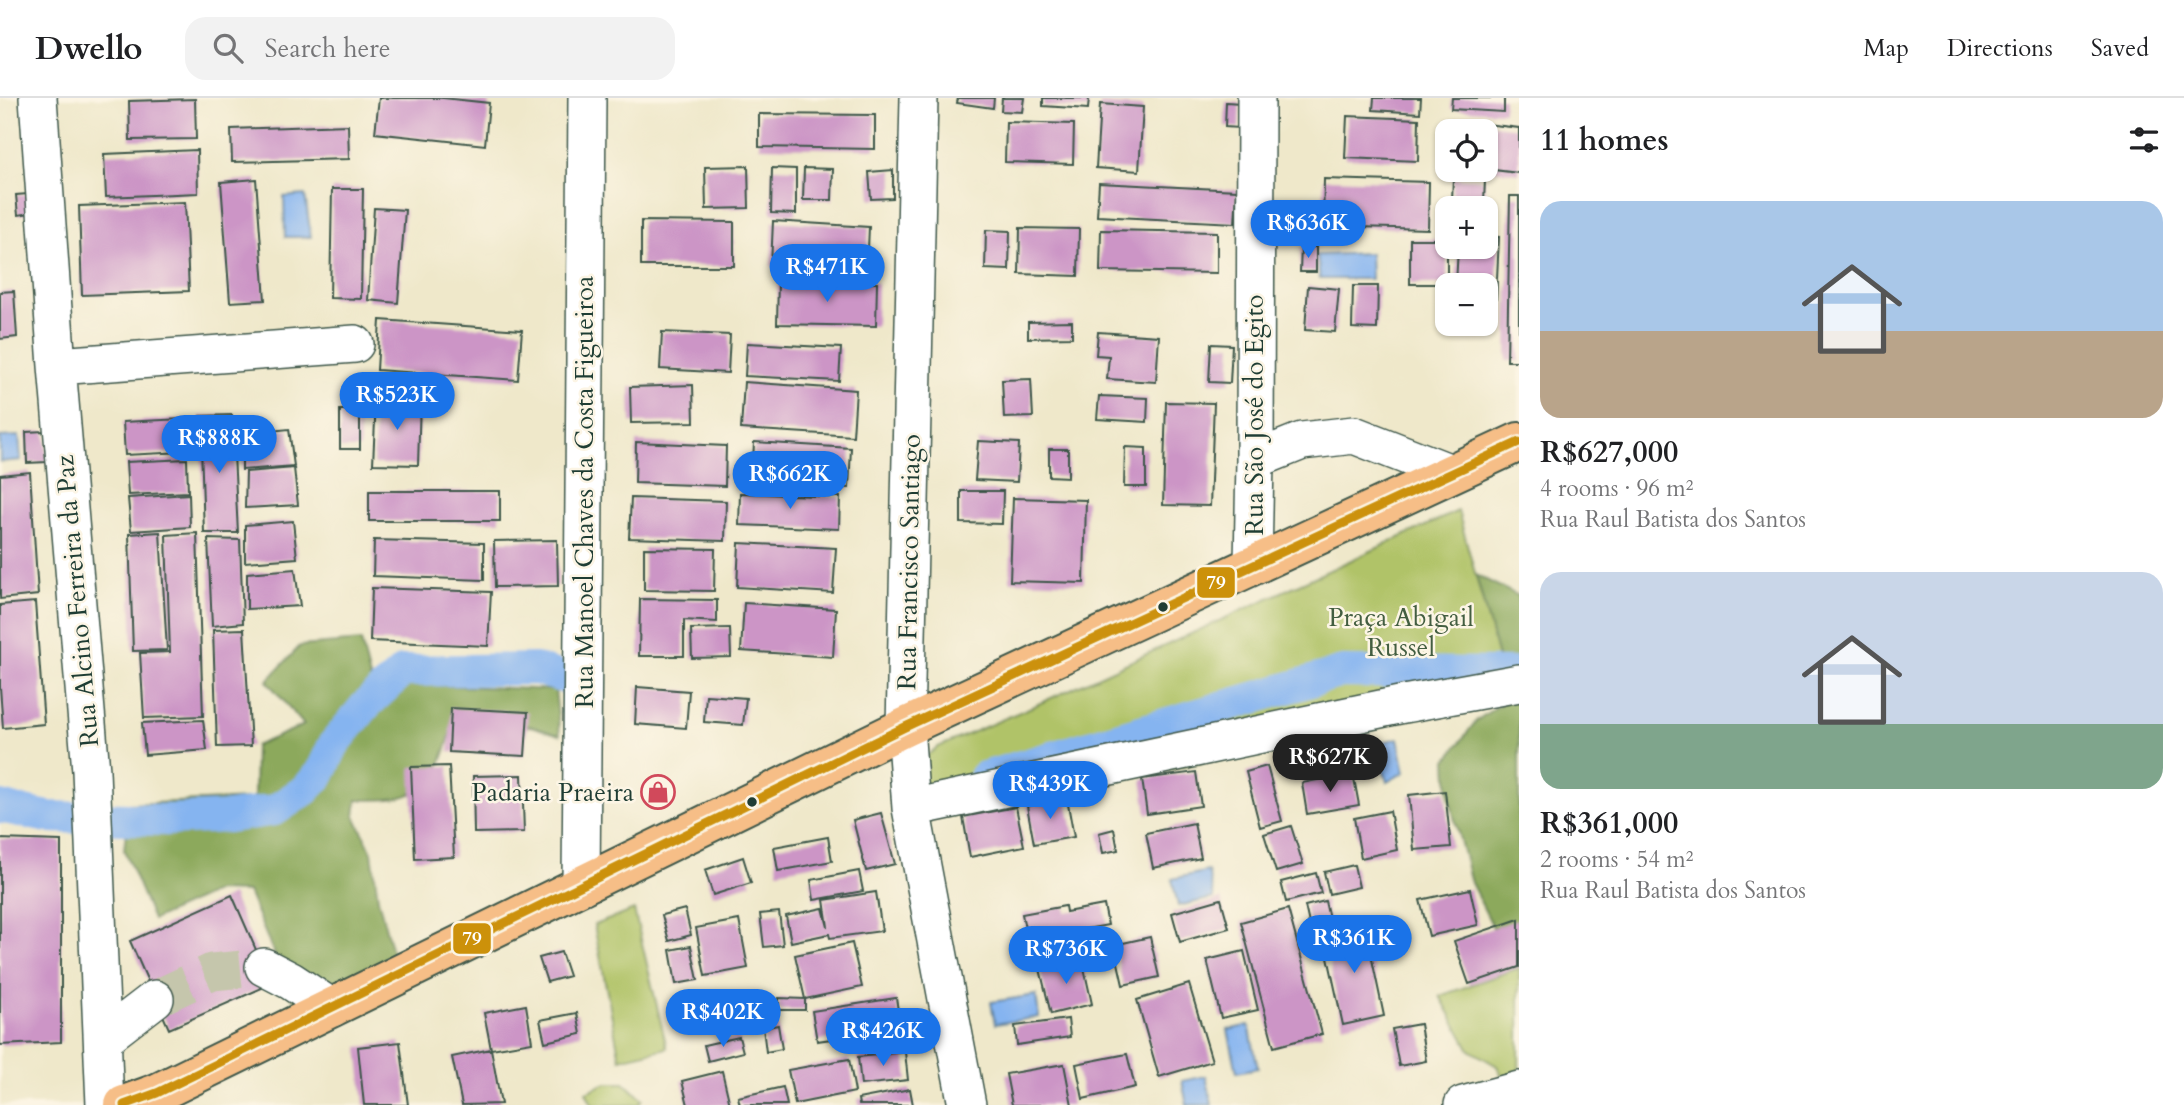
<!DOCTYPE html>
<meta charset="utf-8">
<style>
:root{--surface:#fff;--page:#f2f2f2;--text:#202124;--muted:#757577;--line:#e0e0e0;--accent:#1a73e8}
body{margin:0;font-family:Cardo,serif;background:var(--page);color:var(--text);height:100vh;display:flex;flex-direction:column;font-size:26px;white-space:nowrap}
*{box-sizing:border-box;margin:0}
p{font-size:23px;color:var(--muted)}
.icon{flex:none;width:38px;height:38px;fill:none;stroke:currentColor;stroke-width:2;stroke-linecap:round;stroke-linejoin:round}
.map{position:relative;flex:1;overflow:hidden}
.sheet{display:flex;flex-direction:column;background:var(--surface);width:665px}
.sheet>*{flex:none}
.fabs{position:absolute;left:1435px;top:21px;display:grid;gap:14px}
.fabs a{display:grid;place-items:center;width:63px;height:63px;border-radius:14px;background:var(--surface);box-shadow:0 2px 5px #0004;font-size:35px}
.price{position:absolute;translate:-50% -60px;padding:0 16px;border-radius:24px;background:var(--accent);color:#fff;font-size:23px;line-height:46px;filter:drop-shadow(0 2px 4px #0008)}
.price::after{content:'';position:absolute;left:50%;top:42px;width:21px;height:16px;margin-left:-10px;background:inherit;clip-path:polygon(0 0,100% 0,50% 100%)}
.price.current{background:#222;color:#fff}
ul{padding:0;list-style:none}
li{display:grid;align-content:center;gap:14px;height:371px;padding:0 21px}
li span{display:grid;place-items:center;height:217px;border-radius:21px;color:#555}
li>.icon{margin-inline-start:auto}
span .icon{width:126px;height:126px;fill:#fffc;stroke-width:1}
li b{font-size:30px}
h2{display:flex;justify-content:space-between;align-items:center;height:84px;padding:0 21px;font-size:30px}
header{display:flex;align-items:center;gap:42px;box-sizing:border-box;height:98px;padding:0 35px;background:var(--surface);border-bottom:2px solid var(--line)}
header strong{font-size:33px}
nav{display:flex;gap:38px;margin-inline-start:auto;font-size:24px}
.search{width:490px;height:63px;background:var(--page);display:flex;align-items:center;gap:18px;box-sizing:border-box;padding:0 24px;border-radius:21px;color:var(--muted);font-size:26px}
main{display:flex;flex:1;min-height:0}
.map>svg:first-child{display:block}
.green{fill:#b0c367;stroke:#68804e;stroke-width:2}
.forest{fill:#8ca95c;stroke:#567348;stroke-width:2}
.water{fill:#85b4f0;stroke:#527892;stroke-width:2}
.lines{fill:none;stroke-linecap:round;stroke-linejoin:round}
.canal{stroke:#85b4f0;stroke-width:32}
.building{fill:#cc95c6}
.minor-tunnel{stroke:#c5c6ac;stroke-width:37;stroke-dasharray:37 18;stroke-linecap:butt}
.minor-casing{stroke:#3e574a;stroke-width:40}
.major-casing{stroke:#3e574a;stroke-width:42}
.minor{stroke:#fff;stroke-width:37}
.major{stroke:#f6be87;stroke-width:38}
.bus-1-casing{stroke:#fcf5e5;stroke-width:14}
.bus-1{stroke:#cc910a;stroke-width:9}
.bus-dot{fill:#1f3d34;stroke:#fcf5e5;stroke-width:2.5}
.labels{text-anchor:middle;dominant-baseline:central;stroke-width:5;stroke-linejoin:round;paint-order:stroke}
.street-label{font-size:26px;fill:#1f3d34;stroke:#fcf5e5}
.park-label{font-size:26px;fill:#435e41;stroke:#fcf5e5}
.poi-label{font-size:26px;fill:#1f3d34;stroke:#fcf5e5;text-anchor:end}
.line-badge{stroke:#fcf5e5;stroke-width:2.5}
.badge-label{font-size:19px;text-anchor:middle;font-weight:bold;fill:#fff}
</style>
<header>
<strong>Dwello</strong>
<div class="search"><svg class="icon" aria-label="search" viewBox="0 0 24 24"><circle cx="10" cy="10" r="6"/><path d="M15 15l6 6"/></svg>Search here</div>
<nav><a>Map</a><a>Directions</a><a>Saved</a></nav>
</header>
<main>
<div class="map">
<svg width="1519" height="1007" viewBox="0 0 1519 1007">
<rect width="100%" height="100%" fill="#fcf5e5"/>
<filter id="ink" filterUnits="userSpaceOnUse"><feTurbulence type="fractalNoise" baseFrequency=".0143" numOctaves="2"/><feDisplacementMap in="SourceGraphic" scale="14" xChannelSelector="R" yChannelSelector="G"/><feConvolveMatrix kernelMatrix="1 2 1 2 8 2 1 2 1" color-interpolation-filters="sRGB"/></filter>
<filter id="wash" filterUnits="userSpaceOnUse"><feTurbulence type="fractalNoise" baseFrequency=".00686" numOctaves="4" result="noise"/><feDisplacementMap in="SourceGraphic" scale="28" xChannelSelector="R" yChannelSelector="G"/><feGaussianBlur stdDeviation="1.57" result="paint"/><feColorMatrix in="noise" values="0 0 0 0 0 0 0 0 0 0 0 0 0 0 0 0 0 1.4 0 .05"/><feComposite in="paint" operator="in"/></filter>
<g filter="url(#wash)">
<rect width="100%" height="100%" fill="#efe8ca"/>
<!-- green -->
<path class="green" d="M1458 413 1509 600 923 723 922 661 938 649 1036 607Z
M634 812 667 950 620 961 594 827Z
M1519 870V979L1504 983 1497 968 1470 952 1440 898Z
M606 985H624L643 1001 638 1007H592L586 994Z"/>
<!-- forest -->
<path class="forest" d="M1476 477 1519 498V836L1501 845 1471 785 1449 699 1447 662 1476 623 1509 600Z
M361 543 370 580 408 586 555 592 560 637 530 628 452 630C444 659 436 691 402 699 388 703 372 701 357 702L355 718 372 754 378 801 394 861 296 908 248 794 217 793 153 822 124 752 129 706 254 701 255 648 304 627 267 583 300 548Z"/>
<!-- water -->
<path class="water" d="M305 97 311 139H285L284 99Z
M1370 155 1371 181H1320L1317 157Z
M19 338 21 362 0 364V339Z
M1398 640 1405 674 1387 684 1376 646Z
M0 698 46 709 77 708 79 733 52 732 0 722Z
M1208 773 1214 800 1178 808 1172 781Z
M1036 897 1039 919 995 926 991 904Z
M1249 927 1258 970 1237 974 1228 932Z
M1206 978 1212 1007H1187L1182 983Z"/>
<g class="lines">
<!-- canal -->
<path class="canal" d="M984 679 1342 574 1512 575
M0 709 48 719 166 722 229 719 275 712 305 692 320 676 334 646 366 607 403 573 536 571 568 581"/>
</g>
<g id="blocks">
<!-- building -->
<path class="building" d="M379 0H443L489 5 485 47 375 35Z
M958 0H994L993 10 957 5Z
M1002 0H1024L1022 14 1001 13Z
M1043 0H1089L1088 11 1043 8Z
M1374 0H1421L1420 15 1373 12Z
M1452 0H1504V14L1451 11Z
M195 1 196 41 130 42 129 3Z
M1226 4 1240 5 1239 30 1225 29Z
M1100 6 1143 9 1139 73 1096 70Z
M759 16 875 17V51L759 49Z
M1347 18 1419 21 1418 63 1345 60Z
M1460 23 1519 30V75L1486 71V33H1459Z
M1006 24 1074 26 1073 66 1005 64Z
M348 27 349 61 232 64 231 31Z
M197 52 198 95 106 99 104 56Z
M748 68 749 110 706 111 705 69Z
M772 70 796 71V116L771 115Z
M804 70 833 71 832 102H803Z
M893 72V100L871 101 869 74Z
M1453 80 1485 82 1484 104 1452 102Z
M256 81 265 202 230 204 221 84Z
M1324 81 1429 84 1428 131 1323 128Z
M1099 85 1237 92 1235 125 1097 118Z
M332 91H363L361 201 330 200Z
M28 96 30 115 18 117 16 97Z
M1510 98H1519V263H1507Z
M185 104 189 193 82 197 79 108Z
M374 110 405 112 398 205 368 202Z
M641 123 734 124V168H641Z
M773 123 869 129 867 173 771 168Z
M1020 130 1079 131 1078 178 1019 176Z
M986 132 1010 133 1009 172 985 171Z
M1101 132 1217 134V175L1100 173Z
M1486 138 1499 139 1495 222H1486V187H1456L1458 149H1486Z
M1410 141H1447V186H1410Z
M1301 149H1316V174H1300Z
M778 183 877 185 876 228 777 226Z
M1308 188 1339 191 1335 234 1305 232Z
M1353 188H1378L1377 231 1352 230Z
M14 193 17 239 0 241V194Z
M380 222 522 232 518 282 377 272Z
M1072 223V239L1028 240V224Z
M662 234 730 237 728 275 660 271Z
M1098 234 1159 238 1156 284 1107 281 1109 258 1096 257Z
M747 245 841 250 839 283 745 278Z
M1211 246 1232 247 1230 285 1209 284Z
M1031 281 1033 319 1004 320 1002 282Z
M744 284 856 292 853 338 741 331Z
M693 287 694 324 631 325 630 289Z
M1099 298 1148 300 1147 324 1097 321Z
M376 301 420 302 418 367 373 366Z
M1166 304 1214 305 1210 408 1163 407Z
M340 312H360V351H340Z
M232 317 238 435H204L200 318Z
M183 321 184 354 125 357 123 324Z
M289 331 294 368 242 372V336Z
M45 333 47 364 27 365 26 334Z
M978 343 1019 345 1017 384 975 382Z
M636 344 726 348 725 388 635 385Z
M754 344 851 350 849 390 752 383Z
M1125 349 1146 350V389H1124Z
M1049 351H1068V379L1049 378Z
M187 361 188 394 128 397 126 364Z
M294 370 298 407 245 410 246 374Z
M30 374 38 497 0 501V377Z
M369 393H500V423H369Z
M961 393H1003L1002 426 961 425Z
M740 395 840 399 839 431 739 427Z
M189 396 190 429 131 433 128 400Z
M631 400 726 403 725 443 629 440Z
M1013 400 1086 402 1084 485 1010 483Z
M293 423 297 460 245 464V427Z
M160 434 167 552 133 553 129 436Z
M197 435 203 618 144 620 140 555 170 554 166 437Z
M208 441 240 442 243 525 212 528Z
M374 442 484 445V482L373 478Z
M557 442 558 488 495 489 494 443Z
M739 445 836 450 833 495 737 489Z
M644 450 715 451 714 493 644 492Z
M295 471 300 508 247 511V475Z
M372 490 491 494 488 548 370 543Z
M640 501 717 502V524L684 522V558H639Z
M35 504 44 626 3 630 0 589V507Z
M744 505 836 511 833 559 741 553Z
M730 530 731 559 692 560 691 531Z
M244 531 251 648 217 649 213 532Z
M637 589 689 593 686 630 635 626Z
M706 597 746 600 743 627 704 624Z
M451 610 528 614 525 658 449 654Z
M203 622 207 652 145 657 142 625Z
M449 668 454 759 415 761 411 669Z
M1267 668 1282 723 1260 729 1246 674Z
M1196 674 1201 708 1147 716 1142 681Z
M1353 675 1359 707 1307 716 1302 685Z
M522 677 524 734 474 735 473 678Z
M1445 693 1451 749 1414 752 1409 697Z
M1067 701 1074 739 1034 746 1027 708Z
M1016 709 1024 748 970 759 963 719Z
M1390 713 1397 752 1361 760 1354 720Z
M881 715 895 766 866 773 853 722Z
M1194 725 1201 760 1153 770 1146 735Z
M1291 728 1303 766 1276 774 1264 736Z
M1114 731 1118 752 1103 755 1099 735Z
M828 739 832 763 778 773 774 749Z
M0 741 61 743V944L0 947Z
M743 759 751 785 713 797 705 772Z
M1354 767 1359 789 1329 796 1324 774Z
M859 773 863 793 814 802 811 782Z
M1316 775 1321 795 1286 804 1281 784Z
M1470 791 1478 827 1429 838 1420 802Z
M876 794 882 833 830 840 829 836 791 844 786 818 823 810 828 829 824 802Z
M232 797 271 886 169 931 130 843Z
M1221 801 1229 830 1180 844 1172 815Z
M1325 803 1330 825 1310 830 1305 808Z
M1104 807 1108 827 1070 834 1074 855 1032 864 1022 816 1065 808 1066 814Z
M685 811 691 837 669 843 662 817Z
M1288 811 1322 936 1274 949 1241 824Z
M779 814 783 847 764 849 760 816Z
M1519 821V869L1469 886 1454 843Z
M739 822 748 870 705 878 696 830Z
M1365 828 1384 918 1343 927 1323 836Z
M1150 839 1159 879 1123 887 1114 847Z
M852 845 862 889 805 901V912H779V900L805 901 795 857Z
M691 848 698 882 676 886 670 852Z
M1244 853 1258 912 1221 920 1207 862Z
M561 854 569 878 547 884 539 860Z
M1082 861 1092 906 1051 916 1040 871Z
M1189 886 1212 963 1159 979 1137 902Z
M896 900 901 931 817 943 812 913Z
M526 907 532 944 491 951 501 1006 462 1007 452 959 491 951 484 915Z
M577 915 581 936 545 944 540 922Z
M1068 921 1070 939 1017 947 1015 928Z
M1420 926 1426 963 1399 968 1392 931Z
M778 927 782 951 766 954 763 930Z
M739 939 743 954 708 963 704 947Z
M400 944 408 1007H364L358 949Z
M905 954 908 982 861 987 858 959Z
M1127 956 1135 989 1083 1001 1076 966Z
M849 961 855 994 795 1006 788 972Z
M1064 966 1072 1007H1012L1006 976Z
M722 973 730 1007H688L682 983Z
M783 989 787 1007H740L738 999Z
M910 991 913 1007H859L858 1001Z"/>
</g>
</g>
<g filter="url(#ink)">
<use href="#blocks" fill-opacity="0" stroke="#3e574a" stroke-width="2"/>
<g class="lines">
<!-- minor-tunnel -->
<path class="minor-tunnel" d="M155 901 212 874 264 869"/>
<!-- minor casing -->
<g class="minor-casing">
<path id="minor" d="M38 0 57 268 91 673 105 1007
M919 0 905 629 911 710 967 1007
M57 268 355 246
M1255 362 1302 343 1354 337 1451 375
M1253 466 1255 362 1256 0
M911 710 1404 606 1519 585
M581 788 587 0
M264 869 291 883 332 910
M103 941 155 901
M1463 1007 1519 992"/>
</g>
<!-- major casing -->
<g class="major-casing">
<path id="major" d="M124 1007 157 995 905 629 1519 344"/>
</g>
<!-- minor -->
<use href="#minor" class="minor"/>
<!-- major -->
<use href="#major" class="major"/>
<!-- bus-1 casing -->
<g class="bus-1-casing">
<path id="bus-1" d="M124 1007 157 995 905 629 1519 344"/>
</g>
<!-- bus-1 -->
<use href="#bus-1" class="bus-1"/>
</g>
</g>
<!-- icons -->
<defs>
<g id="shop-ring" transform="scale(1.75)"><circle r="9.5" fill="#fcf5e5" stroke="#d1495b" stroke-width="1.5"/><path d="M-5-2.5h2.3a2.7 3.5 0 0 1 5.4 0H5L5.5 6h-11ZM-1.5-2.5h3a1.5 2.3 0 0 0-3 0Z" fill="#d1495b"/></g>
</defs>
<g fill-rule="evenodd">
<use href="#shop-ring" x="658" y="694"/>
</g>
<!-- markers -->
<g class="bus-dot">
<circle cx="1163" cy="509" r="6"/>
<circle cx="752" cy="704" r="6"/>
</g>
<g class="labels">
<!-- street labels -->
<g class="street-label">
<text transform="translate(1254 317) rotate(-90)">Rua São José do Egito</text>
<text transform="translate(584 394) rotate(-90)">Rua Manoel Chaves da Costa Figueiroa</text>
<text transform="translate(909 464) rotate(-89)">Rua Francisco Santiago</text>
<text transform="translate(77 503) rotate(-95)">Rua Alcino Ferreira da Paz</text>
</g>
<!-- park labels -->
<g class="park-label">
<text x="1401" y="519">Praça Abigail<tspan x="1401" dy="30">Russel</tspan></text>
</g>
<!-- poi labels -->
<g class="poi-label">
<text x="634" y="694">Padaria Praeira</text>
</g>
</g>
<g class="line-badge">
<rect x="1196" y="468" width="40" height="33" rx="7" fill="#cc910a"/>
<rect x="452" y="824" width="40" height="33" rx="7" fill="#cc910a"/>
</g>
<g class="badge-label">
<text x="1216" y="491">79</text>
<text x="472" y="847">79</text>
</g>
</svg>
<div class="fabs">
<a><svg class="icon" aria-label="locate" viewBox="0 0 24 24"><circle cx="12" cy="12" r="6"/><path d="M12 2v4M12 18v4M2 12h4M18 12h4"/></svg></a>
<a>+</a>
<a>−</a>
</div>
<b class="price" style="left:1308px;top:162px">R$636K</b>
<b class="price" style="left:827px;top:206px">R$471K</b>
<b class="price" style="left:397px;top:334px">R$523K</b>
<b class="price" style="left:219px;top:377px">R$888K</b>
<b class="price" style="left:790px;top:413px">R$662K</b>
<b class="price current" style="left:1330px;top:696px">R$627K</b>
<b class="price" style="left:1050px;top:723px">R$439K</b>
<b class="price" style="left:1354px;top:877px">R$361K</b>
<b class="price" style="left:1066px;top:888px">R$736K</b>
<b class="price" style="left:723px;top:951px">R$402K</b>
<b class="price" style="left:883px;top:970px">R$426K</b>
</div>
<section class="sheet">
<h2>11 homes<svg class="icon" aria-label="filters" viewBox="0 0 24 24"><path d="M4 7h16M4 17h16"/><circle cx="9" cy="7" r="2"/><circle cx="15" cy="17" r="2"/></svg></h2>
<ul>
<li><span style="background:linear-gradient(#a9c7e8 60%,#b9a48a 0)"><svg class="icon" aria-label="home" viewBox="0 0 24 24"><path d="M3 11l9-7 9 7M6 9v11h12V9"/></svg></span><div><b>R$627,000</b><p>4 rooms · 96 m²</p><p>Rua Raul Batista dos Santos</p></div></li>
<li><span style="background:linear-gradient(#c9d6e8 70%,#7fa58c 0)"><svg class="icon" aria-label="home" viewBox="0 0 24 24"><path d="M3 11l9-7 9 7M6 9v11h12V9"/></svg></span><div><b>R$361,000</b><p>2 rooms · 54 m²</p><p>Rua Raul Batista dos Santos</p></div></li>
</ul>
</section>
</main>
